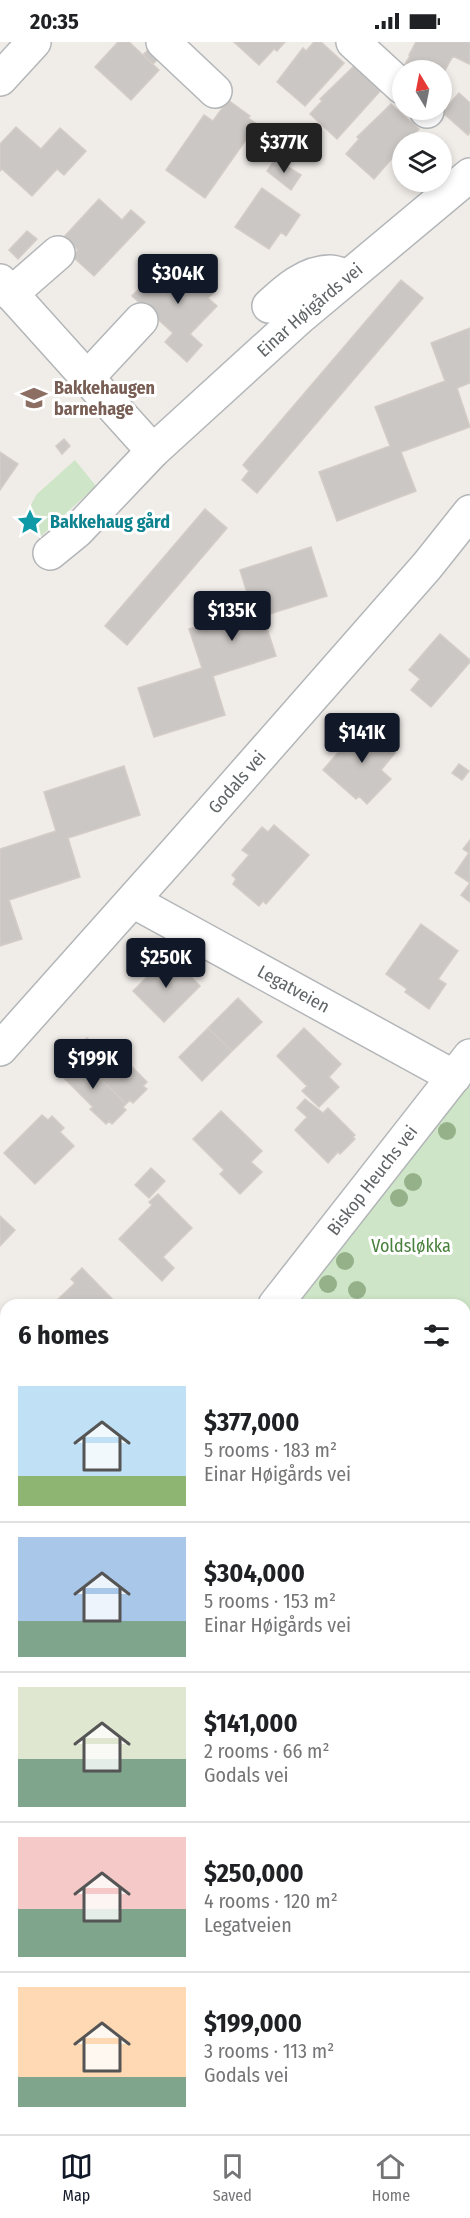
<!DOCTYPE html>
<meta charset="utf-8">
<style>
:root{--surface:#fff;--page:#f6f6f6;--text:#202124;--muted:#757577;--line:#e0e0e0;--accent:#111827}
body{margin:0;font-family:"Fira Sans Condensed",sans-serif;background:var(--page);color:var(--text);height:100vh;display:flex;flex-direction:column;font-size:22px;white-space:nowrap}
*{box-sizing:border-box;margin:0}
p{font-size:20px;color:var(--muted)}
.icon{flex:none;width:33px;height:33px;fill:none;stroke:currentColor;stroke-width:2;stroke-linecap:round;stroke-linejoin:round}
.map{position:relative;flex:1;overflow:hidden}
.drawer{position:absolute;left:0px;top:1257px;width:471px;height:836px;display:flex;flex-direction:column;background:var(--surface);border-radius:18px 18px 0 0;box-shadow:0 3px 9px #0003}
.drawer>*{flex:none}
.needle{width:39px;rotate:350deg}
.tools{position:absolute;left:392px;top:18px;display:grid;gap:12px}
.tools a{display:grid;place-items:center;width:60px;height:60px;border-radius:50%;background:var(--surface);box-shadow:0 3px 9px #0003;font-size:30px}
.price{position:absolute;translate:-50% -51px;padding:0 14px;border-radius:6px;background:var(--accent);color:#fff;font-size:20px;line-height:39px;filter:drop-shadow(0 2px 3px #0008)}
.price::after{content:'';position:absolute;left:50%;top:36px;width:18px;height:14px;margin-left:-9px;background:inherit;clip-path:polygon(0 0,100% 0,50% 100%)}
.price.on{background:#222;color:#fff}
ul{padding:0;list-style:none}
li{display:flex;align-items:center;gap:18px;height:150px;padding:0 18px}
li+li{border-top:2px solid var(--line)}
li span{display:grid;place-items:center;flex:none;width:168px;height:120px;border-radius:0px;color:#555}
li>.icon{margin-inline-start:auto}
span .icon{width:72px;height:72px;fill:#fffc;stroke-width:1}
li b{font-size:26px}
h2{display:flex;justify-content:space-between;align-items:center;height:72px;padding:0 18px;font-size:26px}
.status{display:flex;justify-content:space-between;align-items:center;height:42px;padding:0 30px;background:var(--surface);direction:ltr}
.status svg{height:16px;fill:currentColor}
.menu{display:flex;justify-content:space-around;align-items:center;height:84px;border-top:2px solid var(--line);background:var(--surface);font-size:16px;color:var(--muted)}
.menu a{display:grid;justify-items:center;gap:3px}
.menu .on{color:var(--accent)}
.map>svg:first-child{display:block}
.green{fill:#cee5c7}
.building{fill:#cbc7c4;stroke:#d4ccc6;stroke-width:1.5}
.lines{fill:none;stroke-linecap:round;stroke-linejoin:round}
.minor-casing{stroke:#b3b6b8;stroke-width:36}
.minor{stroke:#fff;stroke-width:33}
.tree{fill:#95b18a}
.labels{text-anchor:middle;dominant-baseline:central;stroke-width:6;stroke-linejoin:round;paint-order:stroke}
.street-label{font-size:18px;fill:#5f6466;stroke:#fff}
.education-label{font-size:18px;font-weight:bold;fill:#785e54;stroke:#fff;text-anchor:start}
.culture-label{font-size:18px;font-weight:bold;fill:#0d838f;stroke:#fff;text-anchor:start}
.park-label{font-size:18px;fill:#4a803d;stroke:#fff}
</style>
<div class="status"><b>20:35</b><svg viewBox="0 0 49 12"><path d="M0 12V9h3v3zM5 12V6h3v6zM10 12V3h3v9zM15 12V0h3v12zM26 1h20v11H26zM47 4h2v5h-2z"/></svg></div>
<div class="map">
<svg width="470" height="2092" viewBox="0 0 470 2092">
<rect width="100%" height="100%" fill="#f0ece8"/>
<!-- green -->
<path class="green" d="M75 418 96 444 40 495 24 475 37 452Z
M466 1044 470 1045V2092H0V1601L6 1594V2086H465V1263H284Z
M0 1419 6 1425V1538L0 1545Z"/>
<!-- building -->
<path class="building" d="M118 0H129L159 28 131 58 95 25Z
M234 0H285L277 9 274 7 259 23Z
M314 0H321L344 21 305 64 277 40 303 6 306 9Z
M416 0H470V20L469 22 453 14 443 32 441 28 434 27 433 28H402L399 32 410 14 409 13Z
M148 8 158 17 153 22 143 13Z
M354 24 381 48 337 97 310 72 322 59 320 57Z
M459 51 470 61V90L468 93 442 70Z
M228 58 250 74 248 76 257 82 205 156 166 128 204 73 213 79Z
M391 62 419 87 406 100H402V105L374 137 346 112 359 97 357 95Z
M16 85 41 107 60 86 86 109 64 133 57 127 32 154 2 127 0 129V102Z
M275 117 301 133 291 148 267 129Z
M262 146 300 173 286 194 281 190 269 207 235 185Z
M99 157 122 178 131 168 145 180 94 234 72 214 78 208 64 195Z
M27 189 37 197 18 217 9 208Z
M165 219 186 236 195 226 217 247 208 256 217 264 190 292 202 303 187 320 165 300 173 291 132 254Z
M401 238 423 256 257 451 242 438 249 429 243 423Z
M470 286V341L457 346 470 385 401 410 416 449 337 479 319 430 390 404 375 365 445 339 431 301Z
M64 397 70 404 62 412 56 404Z
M0 410 18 422 0 448Z
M205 467 227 486 127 603 105 584Z
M311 505 327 554 263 574 276 614 213 634 225 673 154 695 138 646 202 626 189 587 252 567 240 528Z
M440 592 470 618V620L431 665 411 648 420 637 409 628Z
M376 682 390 694 384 701 395 711 381 728 391 737 367 762 359 754 356 757 323 728 362 683 370 689Z
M459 722 469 729 462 738 452 731Z
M124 724 140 773 68 796 80 835 9 858 22 897 0 904V807L56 789 44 750Z
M274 783 309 813 266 862 263 859 259 864 233 842 236 837 232 833 249 813 242 808 262 785 268 790Z
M470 798V860L461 853 470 841 455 831 469 811 463 807Z
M421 882 458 909 438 937 446 942 429 967 405 950 407 947 386 932Z
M169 913 200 944 164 980 133 949Z
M238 956 262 980 232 1009 208 986Z
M208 986 232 1009 202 1039 179 1015Z
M304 986 341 1022 329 1035 339 1045 319 1065 302 1049 307 1044 277 1014Z
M87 996 95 1003 99 999 129 1029 132 1025 147 1040 143 1044 147 1047 133 1061 130 1058 126 1062 73 1010Z
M73 1010 126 1062 123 1065 126 1068 112 1082 109 1079 106 1082 90 1067 93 1065 63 1035 68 1031 61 1023Z
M305 1057 323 1071 328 1066 355 1093 353 1095 355 1097 340 1112 338 1110 328 1121 295 1088 307 1075 297 1066Z
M221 1069 262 1109 251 1120 262 1130 240 1152 220 1132 224 1128 193 1097Z
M42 1073 48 1078 52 1074 64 1086 60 1090 74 1104 35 1142 4 1111Z
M151 1126 165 1139 149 1156 135 1143Z
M158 1152 192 1186 163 1215 174 1226 162 1239 119 1197 152 1163 149 1160Z
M0 1174 15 1188 0 1204Z
M82 1226 118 1263H52L75 1241 71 1237Z
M0 1290 6 1295V1334L0 1340Z"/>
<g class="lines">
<!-- minor casing -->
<g class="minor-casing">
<g id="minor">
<path d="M163 0 215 49"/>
<path d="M353 0 402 45"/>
<path d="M0 37 34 0"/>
<path d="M426 68 427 69"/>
<path d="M0 239 153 409"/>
<path d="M11 252 58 211"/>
<path d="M269 264C285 249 306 230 330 230 336 230 342 233 348 235"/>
<path d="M87 336 141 278"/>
<path id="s1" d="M50 511 77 489 153 409 299 276 470 133"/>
<path id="s2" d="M133 859 454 1035"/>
<path id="s3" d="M0 1007 181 804 427 524 470 470"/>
<path id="s4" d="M275 1263 470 1014"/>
<path d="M0 1608 6 1601"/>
</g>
</g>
<!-- minor -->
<use href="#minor" class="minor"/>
</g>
<!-- trees -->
<g class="tree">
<circle cx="447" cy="1089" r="9"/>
<circle cx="413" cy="1140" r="9"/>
<circle cx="399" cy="1156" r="9"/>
<circle cx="345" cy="1219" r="9"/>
<circle cx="328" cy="1242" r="9"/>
<circle cx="357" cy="1248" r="9"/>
</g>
<!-- icons -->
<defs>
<g id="school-bare" transform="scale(2.07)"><path d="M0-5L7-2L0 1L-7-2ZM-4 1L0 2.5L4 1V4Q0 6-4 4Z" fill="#8d6e63" stroke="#fff" stroke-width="2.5" paint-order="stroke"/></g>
<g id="sight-bare" transform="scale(2.07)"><path d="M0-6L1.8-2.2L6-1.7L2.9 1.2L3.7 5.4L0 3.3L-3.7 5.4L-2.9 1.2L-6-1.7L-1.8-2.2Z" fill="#0f9aa8" stroke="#fff" stroke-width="2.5" paint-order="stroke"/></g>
</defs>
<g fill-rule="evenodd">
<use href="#school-bare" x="34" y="356"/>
<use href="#sight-bare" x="30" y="480"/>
</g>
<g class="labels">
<!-- street labels -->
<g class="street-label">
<text stroke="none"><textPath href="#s1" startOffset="356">Einar Høigårds vei</textPath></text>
<text stroke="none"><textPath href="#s3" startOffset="357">Godals vei</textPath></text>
<text stroke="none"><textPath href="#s2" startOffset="183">Legatveien</textPath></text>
<text stroke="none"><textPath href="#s4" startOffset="158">Biskop Heuchs vei</textPath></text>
</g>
<!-- education labels -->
<g class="education-label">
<text x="54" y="346">Bakkehaugen<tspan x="54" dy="21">barnehage</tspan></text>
</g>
<!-- culture labels -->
<g class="culture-label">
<text x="50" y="480">Bakkehaug gård</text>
</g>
<!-- park labels -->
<g class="park-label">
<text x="411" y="1204">Voldsløkka</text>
</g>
</g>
</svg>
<div class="tools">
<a><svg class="needle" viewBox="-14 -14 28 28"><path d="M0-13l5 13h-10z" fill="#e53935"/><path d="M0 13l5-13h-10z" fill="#757577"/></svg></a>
<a><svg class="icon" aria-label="layers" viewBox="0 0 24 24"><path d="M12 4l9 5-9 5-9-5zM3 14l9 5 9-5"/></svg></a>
</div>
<b class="price on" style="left:284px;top:132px">$377K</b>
<b class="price" style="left:178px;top:263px">$304K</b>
<b class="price" style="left:232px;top:600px">$135K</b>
<b class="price" style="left:362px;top:722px">$141K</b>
<b class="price" style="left:166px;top:947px">$250K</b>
<b class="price" style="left:93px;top:1048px">$199K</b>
<section class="drawer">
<h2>6 homes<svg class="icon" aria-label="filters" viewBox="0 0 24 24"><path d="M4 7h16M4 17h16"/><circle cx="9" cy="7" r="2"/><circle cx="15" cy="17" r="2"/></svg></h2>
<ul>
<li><span style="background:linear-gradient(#bfe0f5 75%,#8fb573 0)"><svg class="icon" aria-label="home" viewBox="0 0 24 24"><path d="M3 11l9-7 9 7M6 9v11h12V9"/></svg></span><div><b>$377,000</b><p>5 rooms · 183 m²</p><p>Einar Høigårds vei</p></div></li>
<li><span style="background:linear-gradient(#a9c7e8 70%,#7fa58c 0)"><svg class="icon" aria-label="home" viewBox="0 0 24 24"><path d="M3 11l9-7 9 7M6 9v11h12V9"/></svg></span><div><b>$304,000</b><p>5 rooms · 153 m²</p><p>Einar Høigårds vei</p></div></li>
<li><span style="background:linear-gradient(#dfe7d0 60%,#7fa58c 0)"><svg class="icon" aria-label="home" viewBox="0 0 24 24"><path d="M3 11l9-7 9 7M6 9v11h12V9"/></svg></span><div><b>$141,000</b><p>2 rooms · 66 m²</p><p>Godals vei</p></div></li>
<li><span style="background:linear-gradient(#f6c9c9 60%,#7fa58c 0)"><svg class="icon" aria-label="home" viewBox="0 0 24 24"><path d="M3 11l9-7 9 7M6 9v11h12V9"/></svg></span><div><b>$250,000</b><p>4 rooms · 120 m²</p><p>Legatveien</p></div></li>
<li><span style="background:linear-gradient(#ffd9b3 75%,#7fa58c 0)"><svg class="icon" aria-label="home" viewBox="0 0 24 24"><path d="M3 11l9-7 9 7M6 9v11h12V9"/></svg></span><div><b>$199,000</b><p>3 rooms · 113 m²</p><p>Godals vei</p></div></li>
</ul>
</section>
</div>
<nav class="menu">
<a class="on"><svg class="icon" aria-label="map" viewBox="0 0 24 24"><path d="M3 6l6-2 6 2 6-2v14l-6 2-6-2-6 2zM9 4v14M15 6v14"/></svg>Map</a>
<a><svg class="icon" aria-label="saved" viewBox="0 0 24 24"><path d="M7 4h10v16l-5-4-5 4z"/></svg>Saved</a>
<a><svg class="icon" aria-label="home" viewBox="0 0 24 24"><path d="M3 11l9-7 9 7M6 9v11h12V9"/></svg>Home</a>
</nav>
